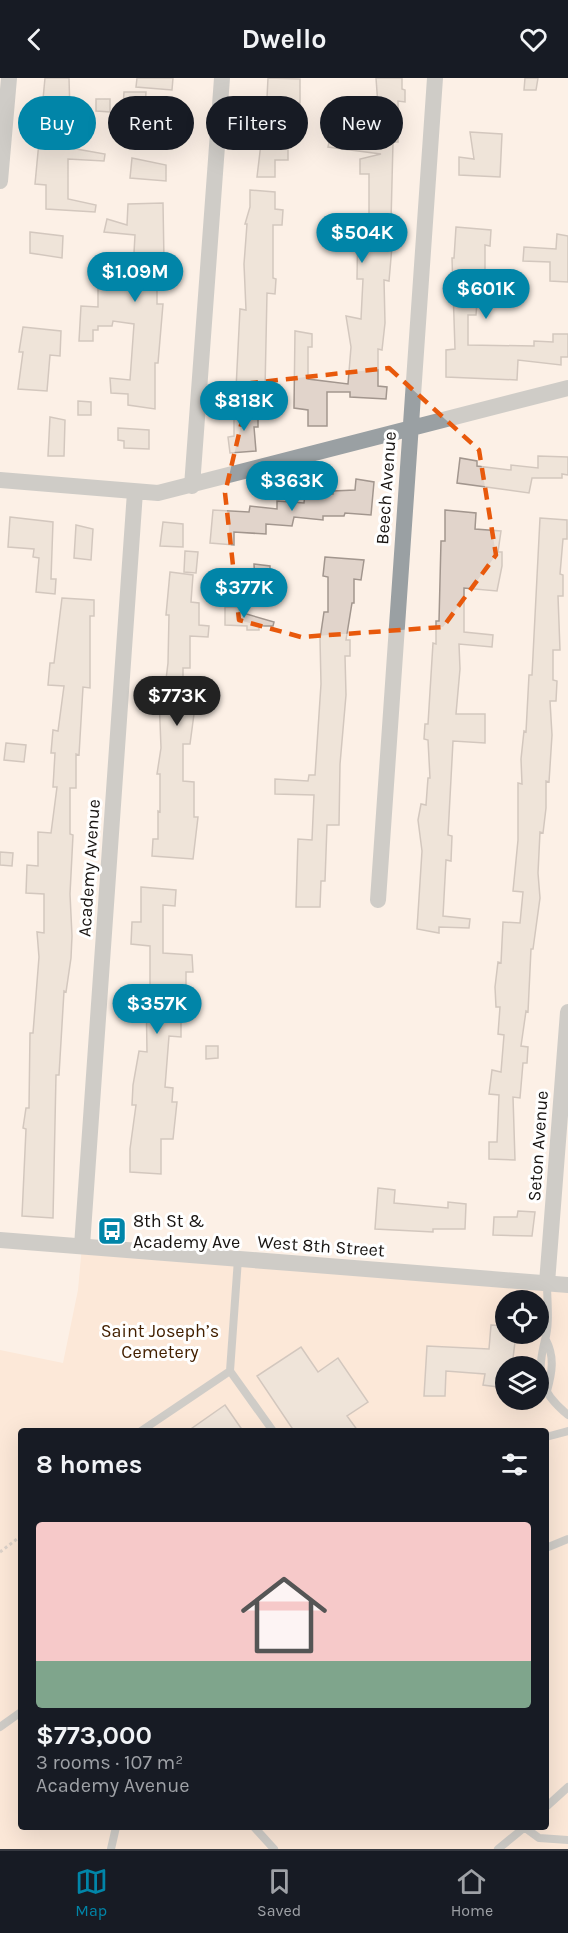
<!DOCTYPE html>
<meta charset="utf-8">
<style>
:root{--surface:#171b24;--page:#242831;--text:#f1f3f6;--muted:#9ea1a6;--line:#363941;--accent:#0185a8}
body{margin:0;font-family:Karla,sans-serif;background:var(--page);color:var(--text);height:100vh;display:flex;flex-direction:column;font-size:22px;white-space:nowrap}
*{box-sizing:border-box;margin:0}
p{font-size:20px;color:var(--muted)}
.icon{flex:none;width:33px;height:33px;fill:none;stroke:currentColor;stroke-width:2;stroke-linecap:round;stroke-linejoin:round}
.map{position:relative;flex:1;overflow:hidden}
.sheet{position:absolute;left:18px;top:1350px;width:531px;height:402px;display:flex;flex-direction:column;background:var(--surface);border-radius:6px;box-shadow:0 6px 24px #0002}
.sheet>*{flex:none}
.banner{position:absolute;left:18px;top:18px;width:532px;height:54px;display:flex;gap:12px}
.buttons{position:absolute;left:495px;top:1212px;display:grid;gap:12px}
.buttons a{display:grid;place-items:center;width:54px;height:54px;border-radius:50%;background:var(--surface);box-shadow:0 6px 24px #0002;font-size:30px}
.price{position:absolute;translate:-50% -51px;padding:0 14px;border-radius:21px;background:var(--accent);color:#fff;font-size:20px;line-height:39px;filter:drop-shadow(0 2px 3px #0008)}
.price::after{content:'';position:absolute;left:50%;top:36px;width:18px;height:14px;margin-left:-9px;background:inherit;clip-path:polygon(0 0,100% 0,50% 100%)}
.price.active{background:#222;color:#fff}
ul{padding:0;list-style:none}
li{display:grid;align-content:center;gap:12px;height:318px;padding:0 18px}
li+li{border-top:2px solid var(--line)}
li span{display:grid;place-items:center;height:186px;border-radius:6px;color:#555}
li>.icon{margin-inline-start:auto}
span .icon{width:108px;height:108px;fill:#fffc;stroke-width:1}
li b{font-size:26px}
h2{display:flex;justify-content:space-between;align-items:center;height:72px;padding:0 18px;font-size:26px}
.tag{padding:0 21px;border-radius:27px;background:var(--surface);box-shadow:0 6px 24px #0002;font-size:21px;line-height:54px}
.tag.active{background:var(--accent);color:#fff}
header{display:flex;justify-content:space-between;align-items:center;height:78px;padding:0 18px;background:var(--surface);font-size:27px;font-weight:700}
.menu{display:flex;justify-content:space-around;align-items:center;height:84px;border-top:2px solid var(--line);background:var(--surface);font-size:16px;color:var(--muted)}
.menu a{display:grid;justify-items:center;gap:3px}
.menu .active{color:var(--accent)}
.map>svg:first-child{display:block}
.green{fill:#fcddc7;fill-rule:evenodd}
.building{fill:#e1d4cb;stroke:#a2968e;stroke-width:1.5}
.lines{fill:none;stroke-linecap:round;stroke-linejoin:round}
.path{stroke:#b5aca4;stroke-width:3;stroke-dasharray:3 3;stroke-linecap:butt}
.service{stroke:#9aa0a3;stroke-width:8}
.minor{stroke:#9aa0a3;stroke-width:16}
.tertiary{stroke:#9aa0a3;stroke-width:16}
.marked{fill:none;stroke:#e8590c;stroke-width:4.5;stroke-dasharray:12 8;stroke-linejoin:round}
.labels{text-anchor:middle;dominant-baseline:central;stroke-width:6;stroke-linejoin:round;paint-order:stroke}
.street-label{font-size:18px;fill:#181411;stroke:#fff}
.poi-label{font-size:18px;fill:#181411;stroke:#fff;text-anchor:start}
.park-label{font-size:18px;fill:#432000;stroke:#fff}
</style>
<header><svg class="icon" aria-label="back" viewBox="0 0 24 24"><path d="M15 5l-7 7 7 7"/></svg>Dwello<svg class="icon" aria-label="heart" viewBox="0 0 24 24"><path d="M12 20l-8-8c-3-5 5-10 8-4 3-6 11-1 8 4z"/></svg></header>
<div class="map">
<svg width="568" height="1771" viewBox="0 0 568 1771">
<rect width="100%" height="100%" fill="#fcf0e6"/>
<!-- green -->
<path class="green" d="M82 1168 568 1207V1771H0V1272L63 1285 78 1212ZM506 1222H538V1256H506ZM506 1288H538V1322H506ZM21 1353H546V1749H21Z"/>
<!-- building -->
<path class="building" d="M45 0H69L71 70 105 76 104 83 68 81V121L96 127 95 134 46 131V107L35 106Z
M137 0H173L172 12 136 9Z
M268 0 300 1V25L282 24 280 66H288V82H275V99H257L262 57H260L261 40H266Z
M376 0H402V11L405 12V24L398 23V64H393L391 144 396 145 397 157H393L389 203 384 202 385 245 382 272 378 271V308L387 309 386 321 350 319V314H327V348H308V332L294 330 295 253 312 256V269H308V301L348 306 351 269 346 238 361 241 363 201H357L358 140 369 142V96H360V81L381 76 328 69 331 53 364 61 363 41 379 42Z
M525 0H538L536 12H524Z
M124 14H146L145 30 123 29Z
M96 21H110V34L96 33Z
M135 35 166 39V62L133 60Z
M470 54 502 56 500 99 459 97V79L474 81Z
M132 80 166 87V103L130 100Z
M250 112 275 114V131L283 132 282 147H273V200L276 201 275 216 267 215 265 311H236L240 231 246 232 244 186 247 146H245L250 129Z
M163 125 164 183 157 182V226H163L158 285H155V331L128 327V316L111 315 110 300 130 302 134 246 113 243 112 248H98V252H93V263H79L81 228 98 229V210L132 211 135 157 104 154 107 141 127 147 128 126Z
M456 149 491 152 490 168 485 167V213L478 212 476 237H468V267L534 268V263L553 264V256H568V279H561V287L518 282 517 302 446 299V272L455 271 452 180H454Z
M30 154 63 158 62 180 30 175Z
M557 156 568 158V204L550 203V184L523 183 524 169 556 171Z
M23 249 61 253 60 278 50 277 47 313 18 311 23 274H19Z
M78 323 91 324V337H78Z
M234 332 258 333V349H254L256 373 230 375 228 359 234 358Z
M50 339 65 342 64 378H48Z
M118 350 149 352V371L124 370V363L118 362Z
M538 378 568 379V397L562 396V400H532L529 415 457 405 460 380 477 383V388L511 392V387L538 390Z
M356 401 374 404 371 437 345 435 344 438H323V442L294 439 292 448 266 446V456L234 454V467L210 465 213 432 249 434 250 428 277 431V423L304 425 305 415 333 416V413L355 412Z
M445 432 476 435 475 451 501 453 498 474H502V488L497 513 464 510V554L493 557 492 569 459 566 460 591 456 636H485V665L453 663 448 757 452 758 451 783 446 782 443 838 470 841 469 850 439 849V855L417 851 422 773 418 742 421 726 426 727 428 700H430L428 662 424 661 425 646H428L433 565 436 566V543H439L441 463H445Z
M10 439 53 444 51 501H56L55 516 36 514 39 480 33 479 34 471 8 469Z
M540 440 567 442V461H563L560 496 563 497V518H558L560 572H553V602L557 603 556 623H550L552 657 549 704 546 703V730L543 755 540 754 538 795 540 820 533 871H531L528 934 526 933 521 968 528 969 527 985H523L520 1020 513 1019 515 1082 489 1081V1064H497L499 1017 489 1016 492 992 501 994 504 957 498 956 500 929H496L495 909 498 884 501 885 503 844 520 845 523 814 513 813 518 762V705L522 706 521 681 524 653 526 654 529 597H532Z
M163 444 183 446V469L160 468Z
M76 447 93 451 91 482 74 480Z
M185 473 198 474 196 495 184 494Z
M325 479 364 482 361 502 354 501V525H352L346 562H350V578H345L346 617 340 686 339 747H327L325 803H321L320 829H296L298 761 312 762 314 717 275 716V701L308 703 309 697H315L321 606 320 561 324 534H328V499L323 498Z
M254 486 270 488V505L255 504Z
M170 494 193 497 191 524 199 525V547L209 548 208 559 190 558V590H183V620L196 621 190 666H183V703L194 704V739H198L193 781 152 778 153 761H158V733L160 734V696H157L161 670 159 618H164L168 585 169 537H166Z
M62 520 94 522V538H90V610L83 609 79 677 76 676V710H70V756L73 757 70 816 72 858 71 880 66 914 64 913 59 997H56L53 1140 22 1138 26 1051 23 1050 26 1030H29L30 955H33L39 879 37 854 44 855V816L26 815 27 787 38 788V754L51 755 57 709H53L55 675H51L53 652 58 653 64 608 48 607 50 585H54Z
M225 529H243V535L274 544 273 548H259V552H247V548L225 547Z
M6 665 26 667 24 684 4 682Z
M0 774 13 775 12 788 0 787Z
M141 809 176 812 175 828 163 827V875L192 877 193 894H186V928H181V959L169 958 165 1009 173 1010 172 1024H177L173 1061H161V1096L130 1094V1071L136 1027H132L133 1007 139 973 147 974 146 909 150 910V868L131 866 132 844H141Z
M206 968H218V980L206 981Z
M378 1110 395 1112 394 1125 448 1130V1124L466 1126 465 1151H433V1154L375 1151Z
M518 1133 535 1134 532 1158 493 1157 494 1139H517Z
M491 1247 506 1248V1256H516L512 1288H506V1310L483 1307 485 1296 446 1293 445 1318H424L427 1268 489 1271Z
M301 1269 318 1294 338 1280 368 1324 347 1338 358 1353H294L257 1298Z
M225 1327 243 1353H188Z"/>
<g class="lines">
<!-- path -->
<path class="path" d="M0 1474 21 1458"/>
<!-- service -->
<path class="service" d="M238 1181 230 1293 273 1353
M547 1205C547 1223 550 1245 545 1262 536 1297 539 1313 568 1337
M546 1262C555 1279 552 1295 547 1313
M141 1353 230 1293
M546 1359 568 1353
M546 1470 568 1461
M0 1649 21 1634
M546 1729 568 1709
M254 1749 274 1771
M524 1749 539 1760 568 1762
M111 1771 116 1749
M498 1771 525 1749"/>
<!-- minor -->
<path class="minor" d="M0 103 9 0
M0 402 158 415 568 310
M192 408 222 0
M378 822 435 0
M82 1168 135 414
M547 1205 568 934"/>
<!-- tertiary -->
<path class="tertiary" d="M0 1162 568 1207"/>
</g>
<!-- marked area -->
<path d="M0 0H568V1771H0ZM389 290 479 372 496 477 443 549 301 559 239 542 225 415 251 305Z" fill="#fcf0e6" fill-opacity=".55" fill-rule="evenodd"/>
<path class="marked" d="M389 290 479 372 496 477 443 549 301 559 239 542 225 415 251 305Z"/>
<!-- icons -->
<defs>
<g id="bus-square" transform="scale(1.5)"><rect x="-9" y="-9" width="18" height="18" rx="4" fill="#0185a8" stroke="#fff"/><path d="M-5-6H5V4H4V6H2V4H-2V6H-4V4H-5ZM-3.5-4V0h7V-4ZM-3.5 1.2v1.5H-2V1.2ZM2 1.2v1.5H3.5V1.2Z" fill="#fff"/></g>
</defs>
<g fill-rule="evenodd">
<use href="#bus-square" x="112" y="1153"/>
</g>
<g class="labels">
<!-- street labels -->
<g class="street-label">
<text transform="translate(386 410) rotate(-86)">Beech Avenue</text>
<text transform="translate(89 790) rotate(-86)">Academy Avenue</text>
<text transform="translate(538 1068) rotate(-86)">Seton Avenue</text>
<text transform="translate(321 1168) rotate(4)">West 8th Street</text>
</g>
<!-- poi labels -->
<g class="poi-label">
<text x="133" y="1143">8th St &amp;<tspan x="133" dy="21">Academy Ave</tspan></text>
</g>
<!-- park labels -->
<g class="park-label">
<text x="160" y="1253">Saint Joseph’s<tspan x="160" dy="21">Cemetery</tspan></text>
</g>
</g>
</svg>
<div class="buttons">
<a><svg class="icon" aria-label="locate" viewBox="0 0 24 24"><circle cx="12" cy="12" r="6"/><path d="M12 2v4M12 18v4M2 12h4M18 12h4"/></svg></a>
<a><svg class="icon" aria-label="layers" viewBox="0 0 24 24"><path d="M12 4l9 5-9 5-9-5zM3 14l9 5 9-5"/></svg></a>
</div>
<b class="price" style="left:362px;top:186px">$504K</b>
<b class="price" style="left:135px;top:225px">$1.09M</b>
<b class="price" style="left:486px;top:242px">$601K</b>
<b class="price" style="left:244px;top:354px">$818K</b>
<b class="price" style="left:292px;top:434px">$363K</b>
<b class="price" style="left:244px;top:541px">$377K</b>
<b class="price active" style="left:177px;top:649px">$773K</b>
<b class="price" style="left:157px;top:957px">$357K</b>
<div class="banner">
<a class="tag active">Buy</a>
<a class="tag">Rent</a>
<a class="tag">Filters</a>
<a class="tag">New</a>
</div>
<section class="sheet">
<h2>8 homes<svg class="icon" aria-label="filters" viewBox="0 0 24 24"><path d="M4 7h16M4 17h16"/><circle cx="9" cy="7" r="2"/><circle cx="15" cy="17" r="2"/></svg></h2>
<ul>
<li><span style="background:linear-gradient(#f6c9c9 75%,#7fa58c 0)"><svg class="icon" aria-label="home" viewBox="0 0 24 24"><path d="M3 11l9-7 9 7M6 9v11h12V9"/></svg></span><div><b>$773,000</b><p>3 rooms · 107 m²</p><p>Academy Avenue</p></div></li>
</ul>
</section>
</div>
<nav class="menu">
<a class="active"><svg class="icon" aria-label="map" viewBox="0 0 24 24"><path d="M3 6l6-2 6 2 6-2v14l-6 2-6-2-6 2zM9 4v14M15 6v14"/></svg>Map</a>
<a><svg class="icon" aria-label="saved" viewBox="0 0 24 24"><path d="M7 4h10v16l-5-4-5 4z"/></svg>Saved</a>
<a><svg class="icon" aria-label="home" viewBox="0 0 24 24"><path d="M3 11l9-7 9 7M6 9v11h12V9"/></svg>Home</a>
</nav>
